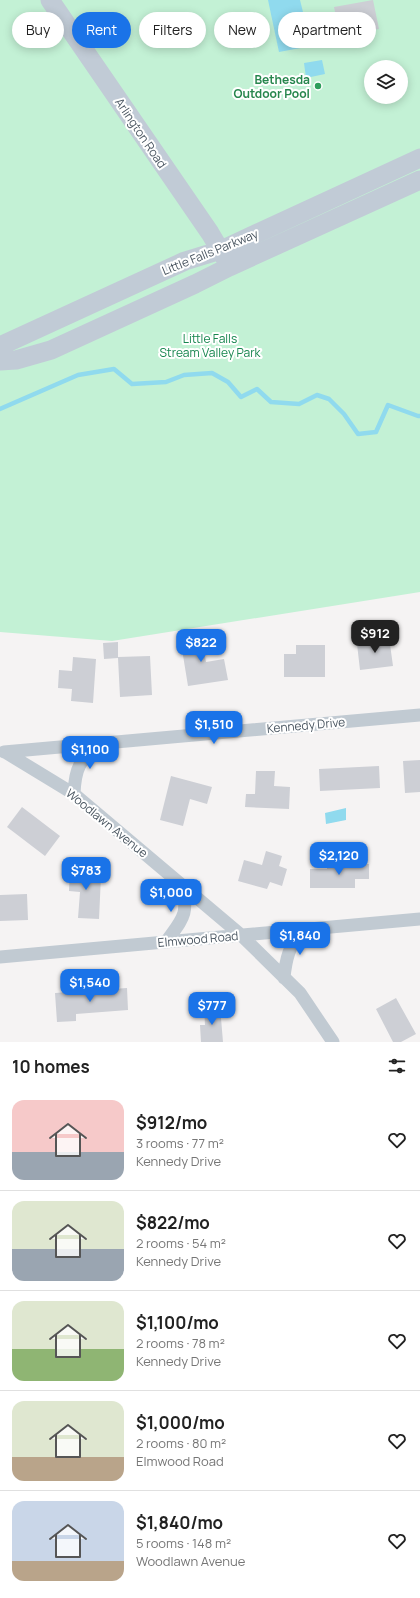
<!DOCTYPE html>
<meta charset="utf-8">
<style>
:root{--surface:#fff;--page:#f2f2f2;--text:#222;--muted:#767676;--line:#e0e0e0;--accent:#1a73e8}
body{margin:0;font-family:Manrope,sans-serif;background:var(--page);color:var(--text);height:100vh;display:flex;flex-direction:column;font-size:15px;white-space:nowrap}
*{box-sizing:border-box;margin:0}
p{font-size:13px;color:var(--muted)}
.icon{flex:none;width:22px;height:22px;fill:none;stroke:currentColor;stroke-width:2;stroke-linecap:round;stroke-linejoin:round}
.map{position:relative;height:1042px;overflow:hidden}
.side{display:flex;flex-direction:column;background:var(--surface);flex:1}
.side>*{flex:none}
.hud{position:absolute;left:12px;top:12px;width:396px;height:36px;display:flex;gap:8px}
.fabs{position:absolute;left:364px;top:60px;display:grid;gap:8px}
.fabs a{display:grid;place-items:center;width:44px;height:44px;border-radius:50%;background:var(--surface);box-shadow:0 2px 10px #0003;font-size:20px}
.price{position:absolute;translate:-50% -34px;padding:0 9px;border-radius:8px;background:var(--accent);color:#fff;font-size:13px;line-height:26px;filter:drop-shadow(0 1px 2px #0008)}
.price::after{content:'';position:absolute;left:50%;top:24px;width:12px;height:9px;margin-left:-6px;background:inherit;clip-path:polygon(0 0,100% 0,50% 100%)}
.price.on{background:#222;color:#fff}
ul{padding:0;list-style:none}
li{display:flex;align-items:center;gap:12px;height:100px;padding:0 12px}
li+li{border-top:1px solid var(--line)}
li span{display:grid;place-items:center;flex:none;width:112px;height:80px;border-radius:12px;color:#555}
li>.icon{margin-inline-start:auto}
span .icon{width:48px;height:48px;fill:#fffc;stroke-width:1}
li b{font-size:17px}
h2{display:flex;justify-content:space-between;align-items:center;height:48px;padding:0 12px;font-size:17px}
.tag{padding:0 14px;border-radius:18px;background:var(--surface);box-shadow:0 2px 10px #0003;font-size:14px;line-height:36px}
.tag.on{background:var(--accent);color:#fff}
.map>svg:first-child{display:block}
.green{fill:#c3f1d5;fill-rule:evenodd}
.water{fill:#90daee}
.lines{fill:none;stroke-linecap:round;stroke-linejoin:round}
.stream{stroke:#90daee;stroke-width:4.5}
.building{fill:#cdcfd5}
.street{stroke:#c1cad2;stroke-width:13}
.secondary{stroke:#c1cbd6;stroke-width:19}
.leisure-dot{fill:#2e9e5b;stroke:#fff;stroke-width:1.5}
.labels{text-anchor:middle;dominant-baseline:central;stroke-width:4;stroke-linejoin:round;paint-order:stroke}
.leisure-label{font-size:12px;font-weight:bold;fill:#27864d;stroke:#fff;text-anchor:end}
.street-label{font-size:12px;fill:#4a5661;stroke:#fff}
.park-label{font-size:12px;fill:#17864f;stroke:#fff}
</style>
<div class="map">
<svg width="420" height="1042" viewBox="0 0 420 1042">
<rect width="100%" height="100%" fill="#f5f3f3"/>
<!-- green -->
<path class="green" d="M0 0H420V592L112 641 0 632ZM371 67H401V97H371Z"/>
<!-- water -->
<path class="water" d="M268 0H300L304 16 319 13 327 43 279 52Z
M322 60 325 74 306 78 304 63Z
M346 808V820L326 824 325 813Z"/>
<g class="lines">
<!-- stream -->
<path class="stream" d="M0 409 78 375 114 369 132 384 166 382 184 375 212 373 228 382 241 397 257 389 271 402 299 404 317 395 329 399 344 414 358 434 376 432 388 405 418 416H420"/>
</g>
<!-- building -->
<path class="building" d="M373 0 379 29 367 31 369 40 351 45 349 35 340 37 334 7Z
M201 634 206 662 224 659 228 680 188 686 180 637Z
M389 637 393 666 360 670 357 644 373 642 372 639Z
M118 642V657L150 656 152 695 120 697 118 658 104 659 103 643Z
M296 645H325V677H284V654H296Z
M73 657 96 659 93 703 71 701 72 689 58 688 59 670 72 671Z
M420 760V792L405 793 403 761Z
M379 766 380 788 320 791 319 769Z
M256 771H275L274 786 290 787 289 809 245 807 246 794H255Z
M171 776 212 787 207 804 190 799 183 826 160 820Z
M22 807 60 836 45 856 7 827Z
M266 851 282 856 279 866 287 869 282 886 270 882 267 889 238 881 244 860 262 865Z
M327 863 369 864V879H355V888H310V869H327Z
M70 865 91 866 90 875 101 876 99 919 78 918 80 892 69 891Z
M27 894 28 920 0 921V895Z
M127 988 128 1010 76 1014V1021L57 1022 55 993Z
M396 998 416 1034 401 1042H393L376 1009Z
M220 1006 223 1042H201L200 1025H205L204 1008Z"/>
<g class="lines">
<!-- street -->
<path class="street" d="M4 752 420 715
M5 752 74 794 241 935 300 993 333 1042
M74 794C75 767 80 761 99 743
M166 942C183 918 189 915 182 885
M0 957 420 919
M284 978C286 956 290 948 300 929"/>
<!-- secondary -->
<path class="secondary" d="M50 0 210 233 226 260
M0 346 185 261 221 250 420 158
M0 361 16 360 51 350 195 284 229 267 420 180"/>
</g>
<!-- markers -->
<circle class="leisure-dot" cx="318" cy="86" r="4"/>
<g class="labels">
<!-- leisure labels -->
<g class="leisure-label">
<text x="310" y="79">Bethesda<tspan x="310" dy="14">Outdoor Pool</tspan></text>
</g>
<!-- street labels -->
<g class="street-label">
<text transform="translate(141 133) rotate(56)">Arlington Road</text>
<text transform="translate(210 252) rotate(-22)">Little Falls Parkway</text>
<text transform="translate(306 725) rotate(-5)">Kennedy Drive</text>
<text transform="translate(107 823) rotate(39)">Woodlawn Avenue</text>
<text transform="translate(198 939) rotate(-5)">Elmwood Road</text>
</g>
<!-- park labels -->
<g class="park-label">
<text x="210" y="338">Little Falls<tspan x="210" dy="14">Stream Valley Park</tspan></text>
</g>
</g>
</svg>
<div class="fabs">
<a><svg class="icon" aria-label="layers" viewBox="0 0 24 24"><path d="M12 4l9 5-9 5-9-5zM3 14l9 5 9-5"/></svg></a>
</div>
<b class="price on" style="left:375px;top:654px">$912</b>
<b class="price" style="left:201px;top:663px">$822</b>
<b class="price" style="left:214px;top:745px">$1,510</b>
<b class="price" style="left:90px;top:770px">$1,100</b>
<b class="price" style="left:339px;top:876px">$2,120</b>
<b class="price" style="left:86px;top:891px">$783</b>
<b class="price" style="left:171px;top:913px">$1,000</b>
<b class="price" style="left:300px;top:956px">$1,840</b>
<b class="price" style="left:90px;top:1003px">$1,540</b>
<b class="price" style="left:212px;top:1026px">$777</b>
<div class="hud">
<a class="tag">Buy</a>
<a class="tag on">Rent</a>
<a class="tag">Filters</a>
<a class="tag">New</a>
<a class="tag">Apartment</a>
</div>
</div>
<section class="side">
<h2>10 homes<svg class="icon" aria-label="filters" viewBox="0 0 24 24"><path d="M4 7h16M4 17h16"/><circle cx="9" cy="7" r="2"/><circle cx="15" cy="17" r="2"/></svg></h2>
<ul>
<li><span style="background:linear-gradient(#f6c9c9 65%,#9aa5b1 0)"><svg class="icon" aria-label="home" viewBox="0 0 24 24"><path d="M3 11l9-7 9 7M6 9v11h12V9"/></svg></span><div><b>$912/mo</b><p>3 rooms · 77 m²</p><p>Kennedy Drive</p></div><svg class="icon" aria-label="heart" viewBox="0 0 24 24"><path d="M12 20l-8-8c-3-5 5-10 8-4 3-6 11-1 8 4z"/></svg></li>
<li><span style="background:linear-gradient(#dfe7d0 60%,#9aa5b1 0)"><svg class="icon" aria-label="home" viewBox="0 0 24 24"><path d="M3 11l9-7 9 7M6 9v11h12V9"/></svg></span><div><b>$822/mo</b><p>2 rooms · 54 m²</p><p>Kennedy Drive</p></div><svg class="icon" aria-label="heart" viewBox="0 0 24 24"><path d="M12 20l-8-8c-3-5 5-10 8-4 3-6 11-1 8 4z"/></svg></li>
<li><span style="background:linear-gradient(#dfe7d0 60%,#8fb573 0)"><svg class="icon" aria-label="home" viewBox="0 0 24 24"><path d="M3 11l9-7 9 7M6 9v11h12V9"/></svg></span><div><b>$1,100/mo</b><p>2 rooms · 78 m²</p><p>Kennedy Drive</p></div><svg class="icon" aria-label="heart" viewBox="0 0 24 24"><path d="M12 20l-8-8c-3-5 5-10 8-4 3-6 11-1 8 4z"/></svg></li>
<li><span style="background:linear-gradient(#dfe7d0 70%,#b9a48a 0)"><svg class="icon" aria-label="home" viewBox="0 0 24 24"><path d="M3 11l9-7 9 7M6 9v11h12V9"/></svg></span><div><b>$1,000/mo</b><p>2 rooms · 80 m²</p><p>Elmwood Road</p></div><svg class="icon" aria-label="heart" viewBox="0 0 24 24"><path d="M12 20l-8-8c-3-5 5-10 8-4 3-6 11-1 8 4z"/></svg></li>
<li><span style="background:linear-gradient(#c9d6e8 75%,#b9a48a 0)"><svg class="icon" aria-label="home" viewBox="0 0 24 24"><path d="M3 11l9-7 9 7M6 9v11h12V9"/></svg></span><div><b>$1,840/mo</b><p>5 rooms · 148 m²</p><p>Woodlawn Avenue</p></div><svg class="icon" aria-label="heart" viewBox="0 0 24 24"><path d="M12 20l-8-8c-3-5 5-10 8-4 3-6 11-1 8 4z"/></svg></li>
</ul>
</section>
